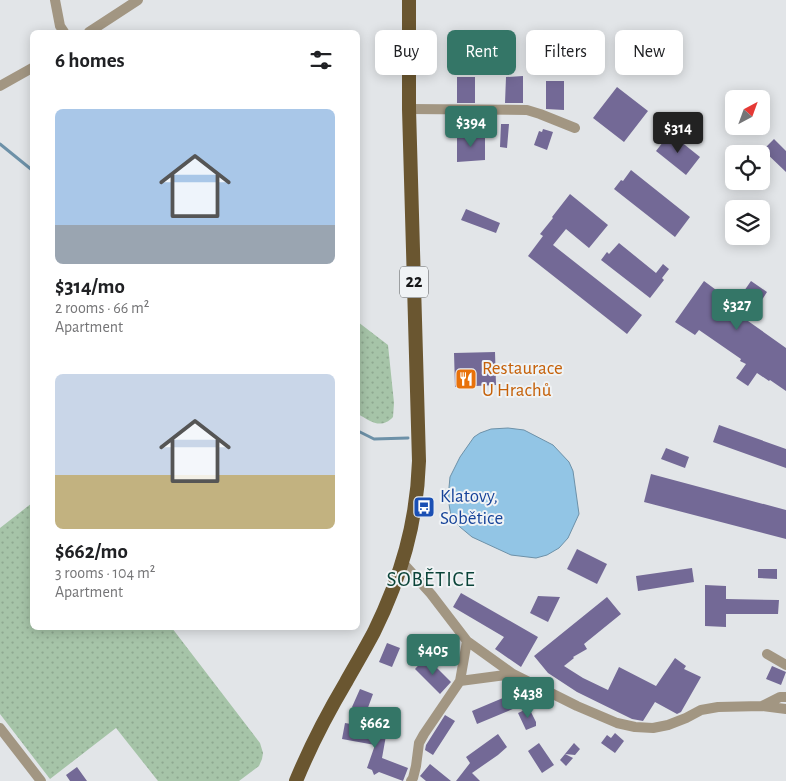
<!DOCTYPE html>
<meta charset="utf-8">
<style>
:root{--surface:#fff;--page:#f6f6f6;--text:#202124;--muted:#757577;--accent:#347667}
body{margin:0;font-family:"Alegreya Sans",sans-serif;background:var(--page);color:var(--text);height:100vh;display:flex;flex-direction:column;font-size:19px;white-space:nowrap}
*{box-sizing:border-box;margin:0}
p{font-size:16px;color:var(--muted)}
.icon{flex:none;width:28px;height:28px;fill:none;stroke:currentColor;stroke-width:2;stroke-linecap:round;stroke-linejoin:round}
.map{position:relative;flex:1;overflow:hidden}
.panel{position:absolute;left:30px;top:30px;width:330px;height:600px;display:flex;flex-direction:column;background:var(--surface);border-radius:8px;box-shadow:0 2px 12px #0003}
.panel>*{flex:none}
.guide{position:absolute;left:375px;top:30px;width:335px;height:45px;display:flex;gap:10px}
.needle{width:32px;rotate:41deg}
.tools{position:absolute;left:725px;top:90px;display:grid;gap:10px}
.tools a{display:grid;place-items:center;width:45px;height:45px;border-radius:8px;background:var(--surface);box-shadow:0 2px 12px #0003;font-size:25px}
.price{position:absolute;translate:-50% -42px;padding:0 11px;border-radius:5px;background:var(--accent);color:#fff;font-size:16px;line-height:32px;filter:drop-shadow(0 1px 2px #0008)}
.price::after{content:'';position:absolute;left:50%;top:30px;width:15px;height:11px;margin-left:-8px;background:inherit;clip-path:polygon(0 0,100% 0,50% 100%)}
.price.on{background:#222;color:#fff}
ul{padding:0;list-style:none}
li{display:grid;align-content:center;gap:10px;height:265px;padding:0 25px}
li span{display:grid;place-items:center;height:155px;border-radius:8px;color:#555}
li>.icon{margin-inline-start:auto}
span .icon{width:90px;height:90px;fill:#fffc;stroke-width:1}
li b{font-size:21px}
h2{display:flex;justify-content:space-between;align-items:center;height:60px;padding:0 25px;font-size:21px}
.tag{padding:0 18px;border-radius:8px;background:var(--surface);box-shadow:0 2px 12px #0003;font-size:18px;line-height:45px}
.tag.on{background:var(--accent);color:#fff}
.map>svg:first-child{display:block}
.grass{fill:url(#grass-dots)}
.water{fill:#92c5e5;stroke:#6d91a8}
.lines{fill:none;stroke-linecap:round;stroke-linejoin:round}
.stream{stroke:#6d91a8;stroke-width:3}
.building{fill:#736996}
.minor{stroke:#a29682;stroke-width:10}
.primary{stroke:#6a5630;stroke-width:14}
.labels{text-anchor:middle;dominant-baseline:central;stroke-width:4;stroke-linejoin:round;paint-order:stroke}
.shield{fill:#f0f3f5;stroke:#57595a;stroke-width:1}
.shield-label{font-size:18px;font-weight:bold;fill:#161718}
.food-label{font-size:19px;fill:#c56008;stroke:#f0f3f5;text-anchor:start}
.transit-label{font-size:19px;fill:#164399;stroke:#f0f3f5;text-anchor:start}
.quarter-label{font-size:21px;letter-spacing:1px;fill:#0b4439;stroke:#f0f3f5}
</style>
<div class="map">
<svg width="786" height="781" viewBox="0 0 786 781">
<defs>
<pattern id="grass-dots" width="8" height="8" patternUnits="userSpaceOnUse" patternTransform="scale(1.25)"><rect width="8" height="8" fill="#a6c4a8"/><path d="M2 2h.1M6 6h.1" fill="none" stroke="#8ea890" stroke-width="1.8" stroke-linecap="round"/></pattern>
</defs>
<rect width="100%" height="100%" fill="#e2e5e8"/>
<!-- grass -->
<path class="grass" d="M358 322 388 345 394 403 393 417C381 430 370 421 358 414Z
M32 503V628H172L260 743 263 753 262 759 259 766 239 781H158L116 728 50 779 0 714V528Z"/>
<!-- water -->
<path class="water" d="M508 428 524 430 553 445 569 462 573 471 579 514 568 538 559 548 547 555 536 558 511 555 472 537 460 527 451 516 448 498 450 477 460 457 474 437 480 433 491 429Z"/>
<g class="lines">
<!-- stream -->
<path class="stream" d="M0 144 32 170
M358 431 374 439 408 438"/>
</g>
<!-- building -->
<path class="building" d="M523 76V103H505L506 77Z
M457 77H475V103H457Z
M546 81H564V110L546 109Z
M617 87 648 111 624 142 593 118Z
M501 124H509L507 148 500 147Z
M543 129 553 132 547 150 534 145 539 131 542 132Z
M670 133 700 157 686 175 656 151Z
M457 135H471V137H485V160L457 162Z
M774 139 786 151V172L763 150Z
M631 170 690 217 675 237 614 189 621 180 623 181Z
M570 194 608 225 589 248 566 229 553 245 642 315 627 334 528 256 543 236 540 234 553 218 552 217Z
M466 209 500 223 496 233 461 220Z
M619 243 656 273 663 264 669 269 662 278 664 280 650 298 601 260 607 252 609 254Z
M704 281 735 304 751 281 767 292 748 321 786 348V391L770 380 769 381 757 373 748 386 736 378 746 364 740 361 741 359 699 330 695 335 675 322Z
M495 352 496 385 455 387 454 353Z
M719 425 786 449V468L713 442Z
M666 448 689 457 685 468 661 459Z
M651 474 786 510V539L644 502Z
M577 549 607 564 597 584 567 569Z
M692 568 694 582 638 591 636 576Z
M758 569H777V579L758 578Z
M705 585 726 586V599L779 600 778 614H726V627L705 626Z
M461 593 538 637 521 667 495 649 504 637 453 607Z
M538 596 560 597 548 622 530 613Z
M607 597 621 614 584 644 587 649 573 657 574 658 564 666 583 678 608 690 619 667 656 686 675 658 686 666 684 669 701 677 681 712 677 714 655 702 643 721 632 719 577 692 548 673 534 656Z
M387 643 400 648 392 667 379 662Z
M426 657 451 682 440 694 415 669Z
M772 666 786 672 781 685 766 679Z
M360 689 373 694 366 713 352 707Z
M515 693 520 706 477 724 472 711Z
M529 708 536 722V726L526 730 518 713Z
M445 715 455 721 433 755 425 750 426 745Z
M345 723 387 730 382 758 408 768 403 781 379 772 374 775 372 770 367 768 375 745 342 739Z
M615 733 624 741 615 753 601 743 607 735 611 738Z
M498 734 507 747 498 755 472 773 480 781H456L470 763 466 757Z
M539 743 554 765 542 773 528 751Z
M574 743 580 749 575 755 565 754Z
M565 754 573 758 566 766 560 760Z
M430 764 451 781H426L420 776Z
M77 767 87 781H70L66 775Z"/>
<g class="lines">
<!-- minor -->
<path class="minor" d="M55 0 60 26 64 32
M89 32 138 0
M0 86 32 68
M409 109 527 110 540 114 575 128
M403 563 431 594 467 641 513 674 577 706 617 723 635 727 653 728 668 725 686 718 701 710 718 707 762 706 786 709
M767 654 786 665
M460 681 513 674
M762 706 780 697H786
M0 728 41 781
M411 781 413 778 416 766 419 743 424 734 460 681 467 641"/>
<!-- primary -->
<path class="primary" d="M296 781C310 747 327 714 346 682 355 666 365 649 374 632 401 577 417 523 419 461L409 109V0"/>
</g>
<!-- icons -->
<defs>
<g id="restaurant-square" transform="scale(1.125)"><rect x="-9" y="-9" width="18" height="18" rx="4" fill="#e8710a" stroke="#f0f3f5"/><path d="M-5-6h1v4h1v-4h1v4h1v-4h1v5L-1.5 .5V6h-2V.5L-5-1ZM5-6V6H3V1.5H1.5Q1.5-4 5-6Z" fill="#fff"/></g>
<g id="bus-square" transform="scale(1.125)"><rect x="-9" y="-9" width="18" height="18" rx="4" fill="#1a4fb4" stroke="#f0f3f5"/><path d="M-5-6H5V4H4V6H2V4H-2V6H-4V4H-5ZM-3.5-4V0h7V-4ZM-3.5 1.2v1.5H-2V1.2ZM2 1.2v1.5H3.5V1.2Z" fill="#fff"/></g>
</defs>
<g fill-rule="evenodd">
<use href="#restaurant-square" x="466" y="379"/>
<use href="#bus-square" x="424" y="507"/>
</g>
<g class="labels">
<!-- shield labels -->
<rect class="shield" x="400" y="266.5" width="28" height="31" rx="4"/>
<g class="shield-label">
<text x="414" y="282">22</text>
</g>
<!-- food labels -->
<g class="food-label">
<text x="482" y="368">Restaurace<tspan x="482" dy="22">U Hrachů</tspan></text>
</g>
<!-- transit labels -->
<g class="transit-label">
<text x="440" y="496">Klatovy,<tspan x="440" dy="22">Sobětice</tspan></text>
</g>
<!-- quarter labels -->
<g class="quarter-label">
<text x="431" y="579">SOBĚTICE</text>
</g>
</g>
</svg>
<div class="tools">
<a><svg class="needle" viewBox="-14 -14 28 28"><path d="M0-13l5 13h-10z" fill="#e53935"/><path d="M0 13l5-13h-10z" fill="#757577"/></svg></a>
<a><svg class="icon" aria-label="locate" viewBox="0 0 24 24"><circle cx="12" cy="12" r="6"/><path d="M12 2v4M12 18v4M2 12h4M18 12h4"/></svg></a>
<a><svg class="icon" aria-label="layers" viewBox="0 0 24 24"><path d="M12 4l9 5-9 5-9-5zM3 14l9 5 9-5"/></svg></a>
</div>
<b class="price" style="left:471px;top:148px">$394</b>
<b class="price on" style="left:678px;top:154px">$314</b>
<b class="price" style="left:737px;top:331px">$327</b>
<b class="price" style="left:433px;top:676px">$405</b>
<b class="price" style="left:528px;top:719px">$438</b>
<b class="price" style="left:375px;top:749px">$662</b>
<div class="guide">
<a class="tag">Buy</a>
<a class="tag on">Rent</a>
<a class="tag">Filters</a>
<a class="tag">New</a>
</div>
<section class="panel">
<h2>6 homes<svg class="icon" aria-label="filters" viewBox="0 0 24 24"><path d="M4 7h16M4 17h16"/><circle cx="9" cy="7" r="2"/><circle cx="15" cy="17" r="2"/></svg></h2>
<ul>
<li><span style="background:linear-gradient(#a9c7e8 75%,#9aa5b1 0)"><svg class="icon" aria-label="home" viewBox="0 0 24 24"><path d="M3 11l9-7 9 7M6 9v11h12V9"/></svg></span><div><b>$314/mo</b><p>2 rooms · 66 m²</p><p>Apartment</p></div></li>
<li><span style="background:linear-gradient(#c9d6e8 65%,#c2b280 0)"><svg class="icon" aria-label="home" viewBox="0 0 24 24"><path d="M3 11l9-7 9 7M6 9v11h12V9"/></svg></span><div><b>$662/mo</b><p>3 rooms · 104 m²</p><p>Apartment</p></div></li>
</ul>
</section>
</div>
